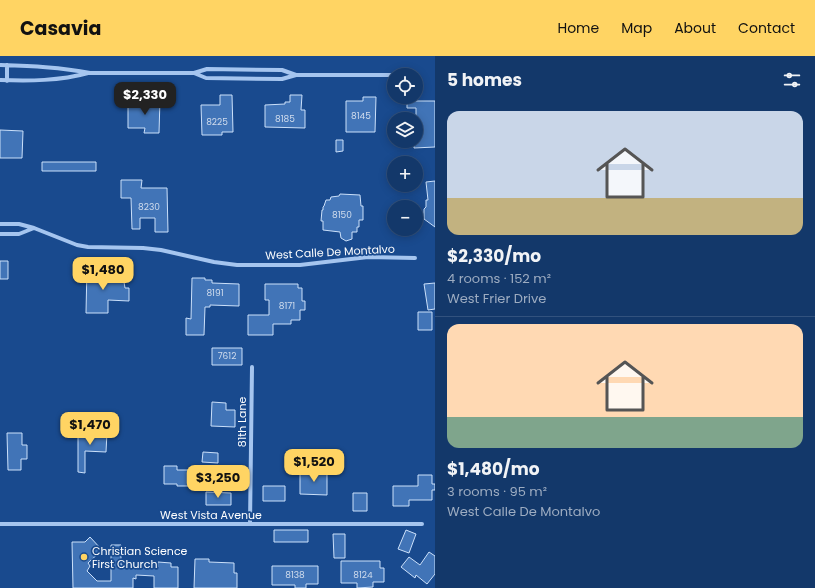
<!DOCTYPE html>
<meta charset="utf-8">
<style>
:root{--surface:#13386a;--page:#1c3f70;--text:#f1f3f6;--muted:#9dacc1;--line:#32527e;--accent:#ffd463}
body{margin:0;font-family:Poppins,sans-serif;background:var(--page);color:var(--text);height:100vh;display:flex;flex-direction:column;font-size:15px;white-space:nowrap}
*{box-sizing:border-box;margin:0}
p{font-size:13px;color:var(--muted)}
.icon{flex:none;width:22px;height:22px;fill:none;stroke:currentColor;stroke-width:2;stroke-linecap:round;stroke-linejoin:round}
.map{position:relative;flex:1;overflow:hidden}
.side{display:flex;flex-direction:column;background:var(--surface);width:380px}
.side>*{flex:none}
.controls{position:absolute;left:387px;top:12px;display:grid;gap:8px}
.controls a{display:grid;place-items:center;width:36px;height:36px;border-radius:50%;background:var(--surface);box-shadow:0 2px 10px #0003,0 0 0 1px var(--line);font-size:20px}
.price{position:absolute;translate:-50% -34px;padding:0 9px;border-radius:8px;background:var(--accent);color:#111;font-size:13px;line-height:26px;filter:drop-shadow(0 1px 2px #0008)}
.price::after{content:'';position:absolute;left:50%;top:24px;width:12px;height:9px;margin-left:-6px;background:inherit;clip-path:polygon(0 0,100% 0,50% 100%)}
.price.current{background:#222;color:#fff}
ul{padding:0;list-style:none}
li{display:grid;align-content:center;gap:8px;height:212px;padding:0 12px}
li+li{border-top:1px solid var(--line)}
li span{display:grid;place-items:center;height:124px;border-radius:12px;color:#555}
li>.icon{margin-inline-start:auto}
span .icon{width:72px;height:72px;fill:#fffc;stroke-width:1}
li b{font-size:17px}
h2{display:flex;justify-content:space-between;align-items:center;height:48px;padding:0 12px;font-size:17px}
header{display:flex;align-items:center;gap:24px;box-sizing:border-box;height:56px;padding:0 20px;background:var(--accent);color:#111}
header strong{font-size:19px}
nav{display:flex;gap:22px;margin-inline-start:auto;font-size:14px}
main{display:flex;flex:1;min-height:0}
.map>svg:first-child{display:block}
.building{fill:#4174b7;stroke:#cbe0fa}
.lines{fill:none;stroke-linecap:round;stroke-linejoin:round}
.street{stroke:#a5c5ef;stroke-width:4}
.poi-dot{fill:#ffd463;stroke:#194a8e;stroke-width:1.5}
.labels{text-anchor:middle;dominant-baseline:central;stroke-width:3.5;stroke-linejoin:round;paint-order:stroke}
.number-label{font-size:9px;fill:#d0dced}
.street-label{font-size:11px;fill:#fff;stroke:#194a8e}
.poi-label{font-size:11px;fill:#fff;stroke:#194a8e;text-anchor:start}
</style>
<header>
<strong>Casavia</strong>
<nav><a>Home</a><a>Map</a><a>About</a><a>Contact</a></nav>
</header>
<main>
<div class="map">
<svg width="435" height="532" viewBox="0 0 435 532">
<rect width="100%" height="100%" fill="#194a8e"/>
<!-- building -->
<path class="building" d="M220 39H232L233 76H222V79H202L201 49H220Z
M290 39H302L301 54H305V72L265 71V49L285 48V46H290Z
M363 41H376L375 76H346V45H363Z
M149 43H160L159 77H144L145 72H128V47L149 48Z
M407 45H435V91L414 92V85H416V52H407Z
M0 74 23 75 22 102H0Z
M336 84H343V95L336 96Z
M42 106H96V115H42Z
M121 124H142L141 132H167L168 176H155V162H140V173H132L131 142H121Z
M435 125V171L424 163V153L426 151V144H428L426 126Z
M340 138 360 139 361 150H363V164H359V171H357V176H352V183L346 185 341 182 340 176 323 174V165H321L322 154H323V151L324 150 326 144H330L331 141 339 140Z
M0 205H8V223H0Z
M87 210H100V219L112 220 113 223 123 220 125 232H129V245L108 244V257H86Z
M192 222H205V224H212V227L239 228V250L210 249V251H205L204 279H186V262L191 263Z
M435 227V253L428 254 424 228Z
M265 228H298V232H302V245H305V254H300V264H291V268H273V279H248V259H269V244H265Z
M418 256H432V274H418Z
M212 292H242V309H212Z
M212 346 226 347V354H235V371L211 370Z
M78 376H107L106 396 85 395V417L78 416Z
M7 377H22V389H27V403H21V414H8Z
M203 396 218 397V407L202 406Z
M164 410H177V414H194V430H177V428H164Z
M300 415H327V439L300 438Z
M418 419H432V428H435V434H432V444H409V450H393V430H418Z
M263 430H285V445H263Z
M206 436 231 437V449H206Z
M353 437H367V455H353Z
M274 474H308V486H274Z
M406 474 416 478 409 497 398 493Z
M333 478H345V502H334Z
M90 481 102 494 88 507 90 510 87 515 97 525H111V489H121V509L158 511V506L171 507V511H178V532H154V520L136 519V523L133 522V532H73L72 486H85Z
M429 496 435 500V518L427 528 416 519 415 522 401 511 409 501 420 509Z
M195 503H209V506L234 507V517H237V532H194Z
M341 505H380V512H384V526H373V531L357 532V527H341Z
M272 510H318V528H306V532H295V529H272Z"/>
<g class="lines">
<!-- street -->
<path class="street" d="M0 9C30 10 61 11 90 17H194L207 13 282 14 296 19
M194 17 206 22 282 23 296 19H398
M0 24C29 25 60 25 88 17
M7 25V9
M0 168H19L34 172 77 189 88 191 143 192 161 194 214 206 237 209H300L368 201 415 202
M0 178H19L34 172
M0 468H422
M250 468 252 311"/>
</g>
<!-- markers -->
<circle class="poi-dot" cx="84" cy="501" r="4"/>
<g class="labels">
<!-- number labels -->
<g class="number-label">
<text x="361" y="60">8145</text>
<text x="285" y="63">8185</text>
<text x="217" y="66">8225</text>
<text x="149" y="151">8230</text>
<text x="342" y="159">8150</text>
<text x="215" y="237">8191</text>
<text x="287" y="250">8171</text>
<text x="227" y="300">7612</text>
<text x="295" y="519">8138</text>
<text x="363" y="519">8124</text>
</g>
<!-- street labels -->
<g class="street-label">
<text transform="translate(330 196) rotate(-3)">West Calle De Montalvo</text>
<text transform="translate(242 366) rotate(-90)">81th Lane</text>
<text x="211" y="459">West Vista Avenue</text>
</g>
<!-- poi labels -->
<g class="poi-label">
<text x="92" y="495">Christian Science<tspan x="92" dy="13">First Church</tspan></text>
</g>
</g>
</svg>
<div class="controls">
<a><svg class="icon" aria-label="locate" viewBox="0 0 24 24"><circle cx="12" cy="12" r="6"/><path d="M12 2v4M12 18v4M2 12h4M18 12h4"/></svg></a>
<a><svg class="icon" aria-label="layers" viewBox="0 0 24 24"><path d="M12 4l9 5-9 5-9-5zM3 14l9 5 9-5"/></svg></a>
<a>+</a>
<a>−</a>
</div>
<b class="price current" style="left:145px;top:60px">$2,330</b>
<b class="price" style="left:103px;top:235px">$1,480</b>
<b class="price" style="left:90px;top:390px">$1,470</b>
<b class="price" style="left:314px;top:427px">$1,520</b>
<b class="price" style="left:218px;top:443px">$3,250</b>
</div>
<section class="side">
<h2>5 homes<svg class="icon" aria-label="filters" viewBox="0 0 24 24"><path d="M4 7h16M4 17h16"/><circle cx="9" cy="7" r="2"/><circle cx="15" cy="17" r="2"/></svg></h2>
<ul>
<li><span style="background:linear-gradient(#c9d6e8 70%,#c2b280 0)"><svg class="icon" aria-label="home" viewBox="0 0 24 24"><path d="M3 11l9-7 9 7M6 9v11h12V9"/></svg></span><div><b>$2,330/mo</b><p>4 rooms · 152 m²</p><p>West Frier Drive</p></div></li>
<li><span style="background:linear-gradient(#ffd9b3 75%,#7fa58c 0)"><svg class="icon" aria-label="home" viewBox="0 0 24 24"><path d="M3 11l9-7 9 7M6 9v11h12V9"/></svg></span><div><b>$1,480/mo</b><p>3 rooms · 95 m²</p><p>West Calle De Montalvo</p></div></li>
</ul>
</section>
</main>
